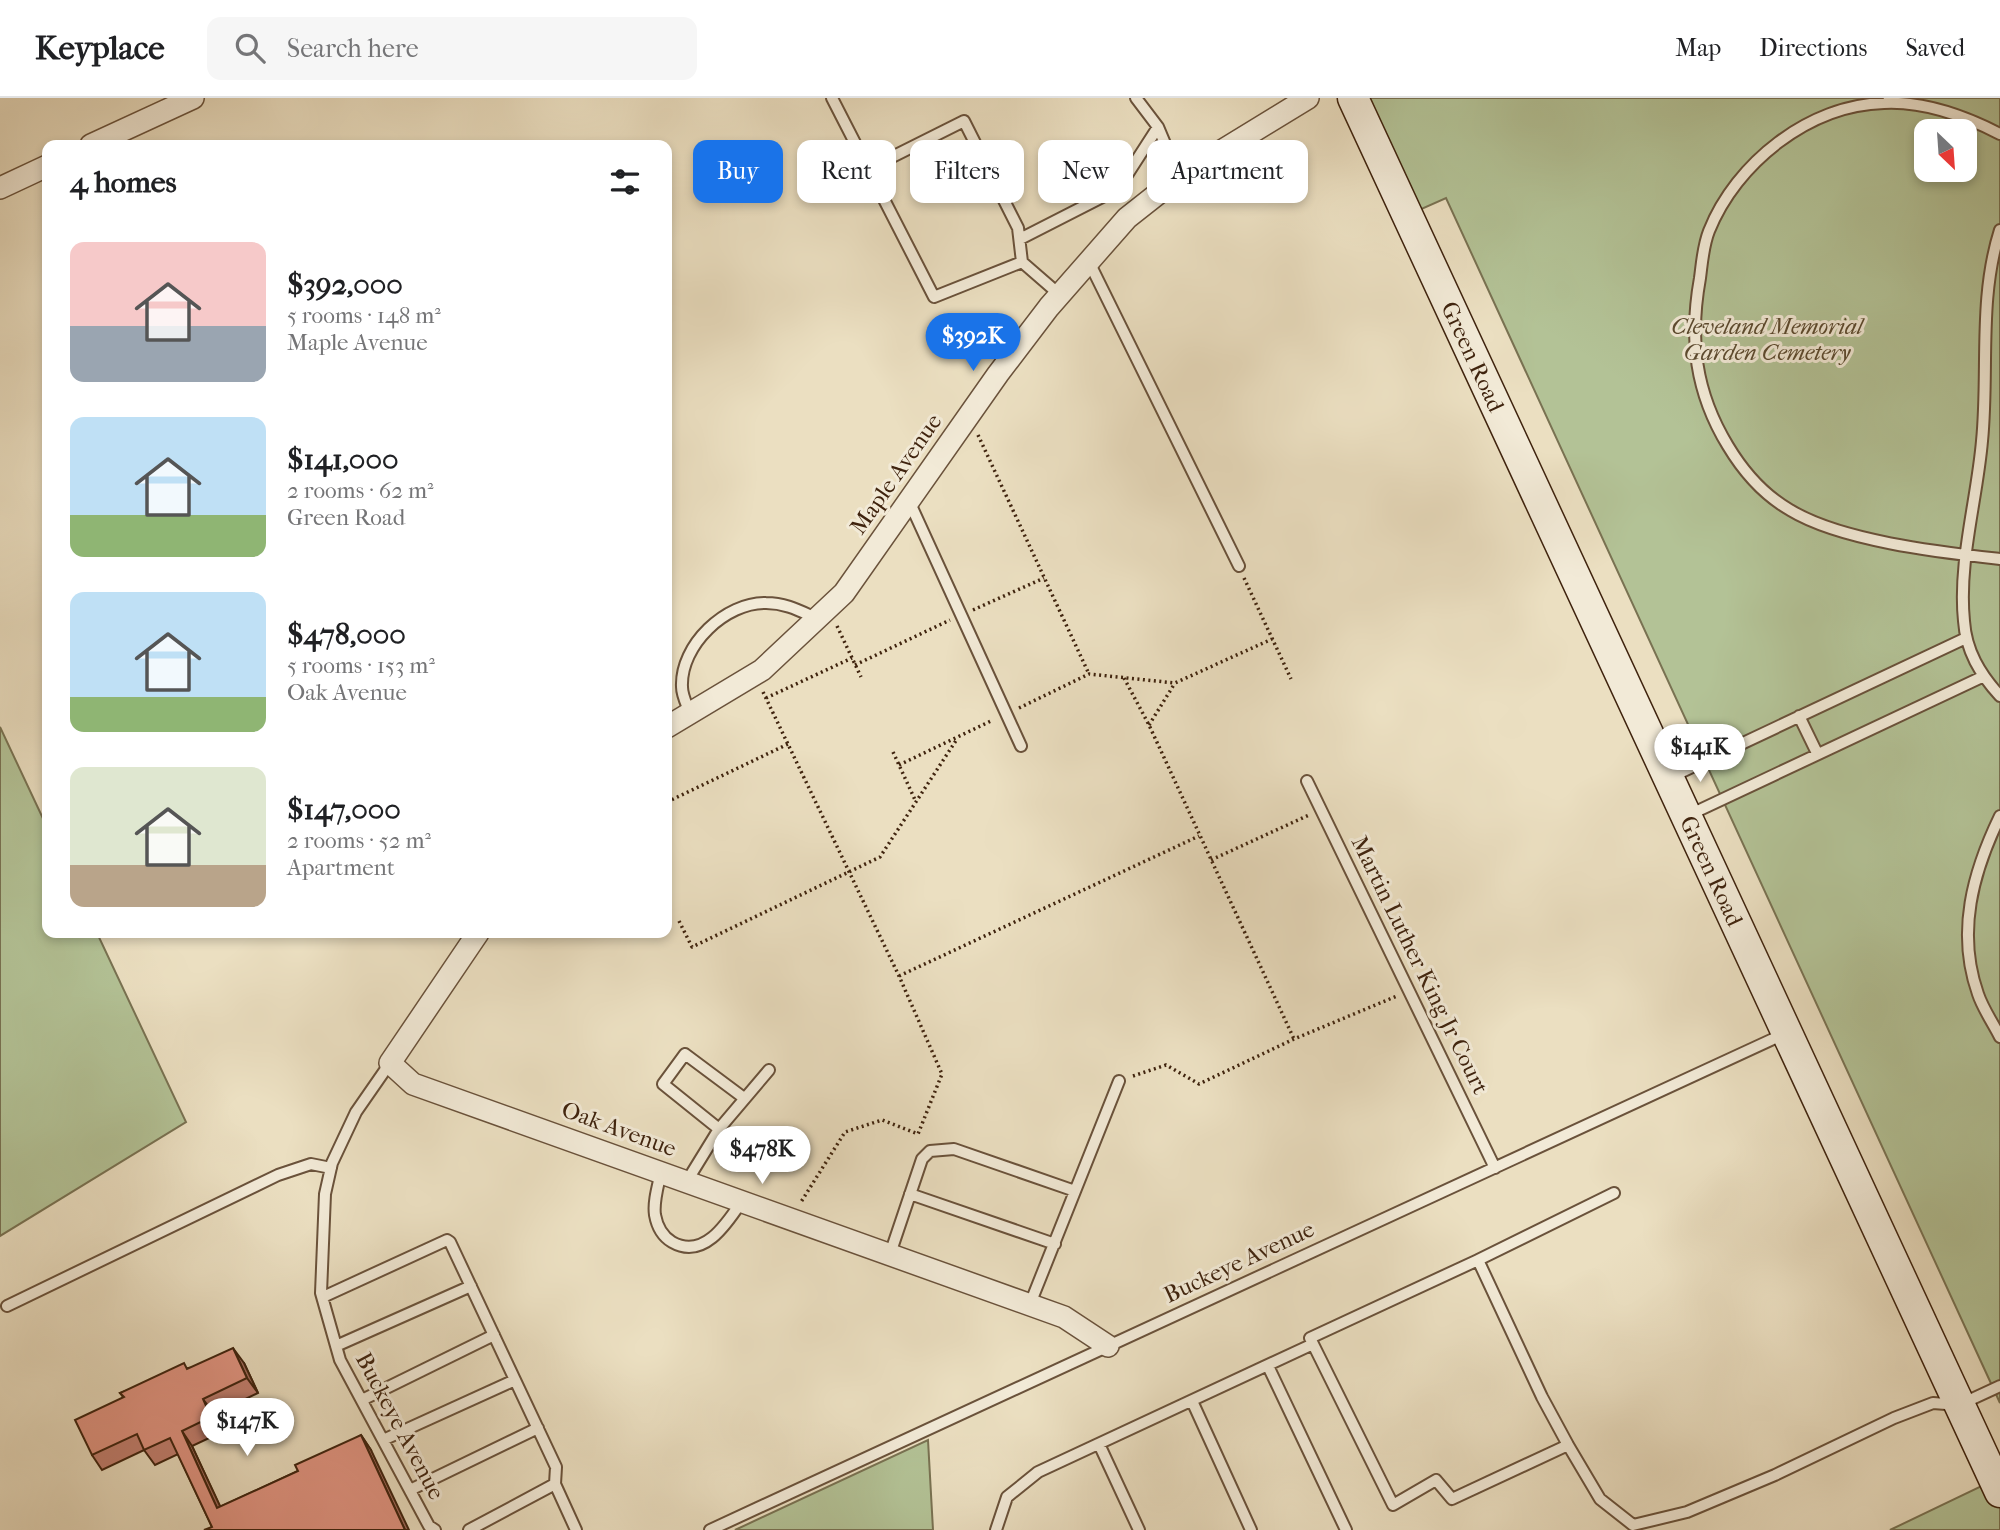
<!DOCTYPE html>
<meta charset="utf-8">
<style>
:root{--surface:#fff;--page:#f6f6f6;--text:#202124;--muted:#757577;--line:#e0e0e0;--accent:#1a73e8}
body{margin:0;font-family:"IM FELL French Canon",serif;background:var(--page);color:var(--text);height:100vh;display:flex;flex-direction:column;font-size:26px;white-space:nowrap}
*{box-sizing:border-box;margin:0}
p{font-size:23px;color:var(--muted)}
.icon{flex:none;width:38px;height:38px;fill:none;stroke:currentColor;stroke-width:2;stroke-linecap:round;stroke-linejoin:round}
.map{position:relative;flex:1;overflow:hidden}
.drawer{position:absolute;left:42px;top:42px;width:630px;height:798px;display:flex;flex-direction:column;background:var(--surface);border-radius:14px;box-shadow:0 4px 10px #0003}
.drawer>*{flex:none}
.guide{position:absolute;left:693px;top:42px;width:665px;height:63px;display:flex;gap:14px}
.needle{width:46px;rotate:155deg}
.controls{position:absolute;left:1914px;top:21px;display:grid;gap:14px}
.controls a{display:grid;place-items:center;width:63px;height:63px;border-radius:14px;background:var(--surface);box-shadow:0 4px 10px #0003;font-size:35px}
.price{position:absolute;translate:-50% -60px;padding:0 16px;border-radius:24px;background:#fff;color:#222;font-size:23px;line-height:46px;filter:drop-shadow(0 2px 4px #0008)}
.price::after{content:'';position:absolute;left:50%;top:42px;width:21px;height:16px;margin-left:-10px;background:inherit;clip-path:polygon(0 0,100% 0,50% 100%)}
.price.active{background:var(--accent);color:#fff}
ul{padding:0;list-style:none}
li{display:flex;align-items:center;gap:21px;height:175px;padding:0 28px}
li span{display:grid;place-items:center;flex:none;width:196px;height:140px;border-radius:14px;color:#555}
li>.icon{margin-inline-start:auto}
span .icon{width:84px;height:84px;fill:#fffc;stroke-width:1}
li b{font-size:30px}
h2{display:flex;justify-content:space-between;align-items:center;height:84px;padding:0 28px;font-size:30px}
.chip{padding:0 24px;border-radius:14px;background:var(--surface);box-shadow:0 4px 10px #0003;font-size:24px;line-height:63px}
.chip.active{background:var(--accent);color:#fff}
header{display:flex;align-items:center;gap:42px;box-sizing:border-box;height:98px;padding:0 35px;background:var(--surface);border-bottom:2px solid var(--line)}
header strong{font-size:33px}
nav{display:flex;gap:38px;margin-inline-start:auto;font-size:24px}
.search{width:490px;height:63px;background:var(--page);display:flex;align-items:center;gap:18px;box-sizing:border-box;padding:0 24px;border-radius:14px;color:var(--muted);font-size:26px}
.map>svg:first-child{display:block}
.green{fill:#b3c296;stroke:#797252;stroke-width:2;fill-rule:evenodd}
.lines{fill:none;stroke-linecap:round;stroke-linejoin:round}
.service-casing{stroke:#6a523b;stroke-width:14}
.minor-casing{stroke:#6a523b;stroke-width:24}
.secondary-casing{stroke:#3f230e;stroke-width:33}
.path{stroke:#3f230e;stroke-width:3.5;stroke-dasharray:2 3.5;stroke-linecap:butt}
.service{stroke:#f2ead7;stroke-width:10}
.minor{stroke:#f2ead7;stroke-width:21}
.secondary{stroke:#f2ead7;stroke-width:30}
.wall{fill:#c27f70;stroke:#3f230e;stroke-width:2}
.shaded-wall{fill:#9e685b;stroke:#3f230e;stroke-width:2}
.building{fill:#e19482;stroke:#3f230e;stroke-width:2}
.labels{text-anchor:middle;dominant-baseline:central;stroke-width:6;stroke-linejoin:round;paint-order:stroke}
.park-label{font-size:23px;font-style:italic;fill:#5c4b30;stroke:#f2ead7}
.street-label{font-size:23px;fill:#3f230e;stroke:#f2ead7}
</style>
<header>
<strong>Keyplace</strong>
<div class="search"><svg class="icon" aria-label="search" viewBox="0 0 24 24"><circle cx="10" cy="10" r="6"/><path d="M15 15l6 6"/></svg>Search here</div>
<nav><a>Map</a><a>Directions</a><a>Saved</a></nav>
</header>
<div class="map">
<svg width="2000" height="1432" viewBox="0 0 2000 1432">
<rect width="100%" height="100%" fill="#ebdfc1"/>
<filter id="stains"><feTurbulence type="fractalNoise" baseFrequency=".00286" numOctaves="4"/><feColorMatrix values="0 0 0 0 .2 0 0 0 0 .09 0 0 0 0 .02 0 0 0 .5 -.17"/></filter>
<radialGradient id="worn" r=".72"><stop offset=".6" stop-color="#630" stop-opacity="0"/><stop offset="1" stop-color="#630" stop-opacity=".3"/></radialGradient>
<!-- green -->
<path class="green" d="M1353 0H2000V1305L1446 100 1408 117ZM1927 33H1965V72H1927Z
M0 629 47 729V835H97L186 1024 0 1138Z
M928 1342 933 1432H735Z
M1994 1382 2000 1394V1432H1890Z"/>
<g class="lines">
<!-- service casing -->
<g class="service-casing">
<path id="service" d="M832 0 934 199 1022 164 1060 197
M1136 0 1158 29 1179 79
M2000 36C1965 18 1924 3 1884 5 1809 7 1736 65 1709 133 1703 148 1702 165 1700 180 1689 241 1695 294 1728 348 1743 373 1764 397 1790 412 1841 443 1939 454 2000 461
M868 71 964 23 1018 130 1022 164
M2000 132C1978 201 1989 273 1982 343 1977 402 1958 464 1964 523 1966 553 1980 576 2000 598
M1020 141 1118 91 1158 29
M1089 164 1239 468
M909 403 1021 648
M690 615C687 607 682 598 682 589 680 547 726 504 766 505 786 505 800 513 818 521
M1799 618 1817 655
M1671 679 1966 540
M1307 683 1495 1070
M1689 717 1982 579
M2000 718C1973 774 1956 834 1978 896 1983 911 1993 925 2000 939
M390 965 356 1014 332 1065 325 1096 321 1195 340 1262 429 1428 435 1432
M719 1031 663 986 685 956 744 1000
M661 1074C658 1088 653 1104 655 1117 657 1128 662 1138 672 1144 703 1162 726 1127 742 1103
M687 1083 719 1031 769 972
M910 1096 1055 1146
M890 1156 922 1061 930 1053 954 1051 1075 1093
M1478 1162 1614 1095
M323 1199 447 1142 450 1144 556 1369 555 1386
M1030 1206 1119 983
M7 1208 278 1077 311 1066 331 1070
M336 1248 471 1188
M1268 1268 1346 1432
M362 1302 494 1237
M1192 1303 1251 1432
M383 1342 515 1282
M1099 1346 1139 1432
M1568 1347 1452 1401 1436 1382 1393 1407 1310 1240 1478 1162 1542 1299 1568 1347 1600 1401 1633 1427 1687 1414 1775 1377 1894 1320 1933 1305 1959 1307 2000 1288
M410 1392 538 1330
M469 1432 555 1386 576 1432
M710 1432 1784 936
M996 1432 1007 1399 1038 1374 1313 1246"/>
</g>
<!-- minor casing -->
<g class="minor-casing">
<path id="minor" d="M91 47 193 0
M0 90 47 68
M667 629 762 572 844 495 998 276 1049 209 1127 120 1179 79 1308 0
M478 835 390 965 413 986 1064 1219 1108 1248"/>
</g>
<!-- secondary casing -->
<g class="secondary-casing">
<g id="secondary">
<path id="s1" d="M1353 0 2000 1394"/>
</g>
</g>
<!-- path -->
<path class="path" d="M978 337 1089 576
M1244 480 1291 581
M973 512 1044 480
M837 528 861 579
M855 567 950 522
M1124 580 1149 627 1294 941
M763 594 899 878 942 976 918 1036 882 1022 845 1034 801 1104
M766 600 852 560
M1019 610 1089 576 1175 585 1272 541
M1149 627 1175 585
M893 654 916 704
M899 667 993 622
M667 704 788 646
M1211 762 1309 717
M679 823 692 849 880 759 957 641
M899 878 1199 738
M1133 978 1166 967 1199 986 1294 941 1397 898"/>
<!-- service -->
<use href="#service" class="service"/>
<!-- minor -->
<use href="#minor" class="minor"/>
<!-- secondary -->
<use href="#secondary" class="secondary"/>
</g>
<!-- wall -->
<path class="wall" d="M244 1265 258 1295 214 1316 222 1334 192 1348 220 1409 298 1373 361 1337 371 1352 212 1429 178 1356 155 1367 144 1352 102 1372 92 1357 123 1299 120 1295 188 1270Z"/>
<!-- shaded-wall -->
<path class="shaded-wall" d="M233 1250 244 1265 258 1295 247 1280Z
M203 1301 214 1316 222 1334 211 1319Z
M182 1333 192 1348 228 1425 217 1410Z
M361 1337 371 1352 409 1432H405Z"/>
<!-- building -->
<path class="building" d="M233 1250 247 1280 203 1301 211 1319 182 1333 217 1410 298 1373 295 1367 361 1337 405 1432H204L212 1429 170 1340 144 1352 137 1336 92 1357 75 1322 124 1299 120 1295 184 1265 187 1271Z"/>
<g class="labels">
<!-- park labels -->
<g class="park-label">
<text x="1767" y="228">Cleveland Memorial<tspan x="1767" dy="26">Garden Cemetery</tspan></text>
</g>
<!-- street labels -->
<g class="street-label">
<text stroke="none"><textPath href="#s1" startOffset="285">Green Road</textPath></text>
<text transform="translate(896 376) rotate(-55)">Maple Avenue</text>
<text stroke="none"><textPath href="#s1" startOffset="852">Green Road</textPath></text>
<text transform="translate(1420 867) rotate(64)">Martin Luther King Jr Court</text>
<text transform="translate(619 1031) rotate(20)">Oak Avenue</text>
<text transform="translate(1239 1164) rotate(-25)">Buckeye Avenue</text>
<text transform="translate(400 1328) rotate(62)">Buckeye Avenue</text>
</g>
</g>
<rect width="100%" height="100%" filter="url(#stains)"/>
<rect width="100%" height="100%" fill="url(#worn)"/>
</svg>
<div class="controls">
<a><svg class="needle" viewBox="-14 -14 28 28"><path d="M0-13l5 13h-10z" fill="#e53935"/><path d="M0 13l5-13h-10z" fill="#757577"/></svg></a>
</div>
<b class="price active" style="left:973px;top:275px">$392K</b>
<b class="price" style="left:1700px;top:686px">$141K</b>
<b class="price" style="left:762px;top:1088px">$478K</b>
<b class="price" style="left:247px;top:1360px">$147K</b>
<div class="guide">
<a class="chip active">Buy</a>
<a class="chip">Rent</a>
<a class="chip">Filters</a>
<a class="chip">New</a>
<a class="chip">Apartment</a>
</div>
<section class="drawer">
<h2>4 homes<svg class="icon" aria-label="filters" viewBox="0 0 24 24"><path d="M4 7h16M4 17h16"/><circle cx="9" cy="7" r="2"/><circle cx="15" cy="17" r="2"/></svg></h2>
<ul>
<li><span style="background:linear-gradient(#f6c9c9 60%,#9aa5b1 0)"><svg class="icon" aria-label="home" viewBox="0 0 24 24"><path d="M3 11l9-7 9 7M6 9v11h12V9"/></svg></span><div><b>$392,000</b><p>5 rooms · 148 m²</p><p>Maple Avenue</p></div></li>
<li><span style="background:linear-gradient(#bfe0f5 70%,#8fb573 0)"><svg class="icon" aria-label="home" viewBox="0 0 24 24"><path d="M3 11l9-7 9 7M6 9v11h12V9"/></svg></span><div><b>$141,000</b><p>2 rooms · 62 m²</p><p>Green Road</p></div></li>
<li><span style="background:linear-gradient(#bfe0f5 75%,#8fb573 0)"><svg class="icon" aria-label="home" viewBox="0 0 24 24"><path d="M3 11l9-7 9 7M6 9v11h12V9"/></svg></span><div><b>$478,000</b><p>5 rooms · 153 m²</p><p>Oak Avenue</p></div></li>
<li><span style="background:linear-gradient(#dfe7d0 70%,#b9a48a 0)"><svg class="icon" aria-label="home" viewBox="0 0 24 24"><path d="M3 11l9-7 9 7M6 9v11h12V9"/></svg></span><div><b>$147,000</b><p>2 rooms · 52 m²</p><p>Apartment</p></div></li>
</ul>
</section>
</div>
